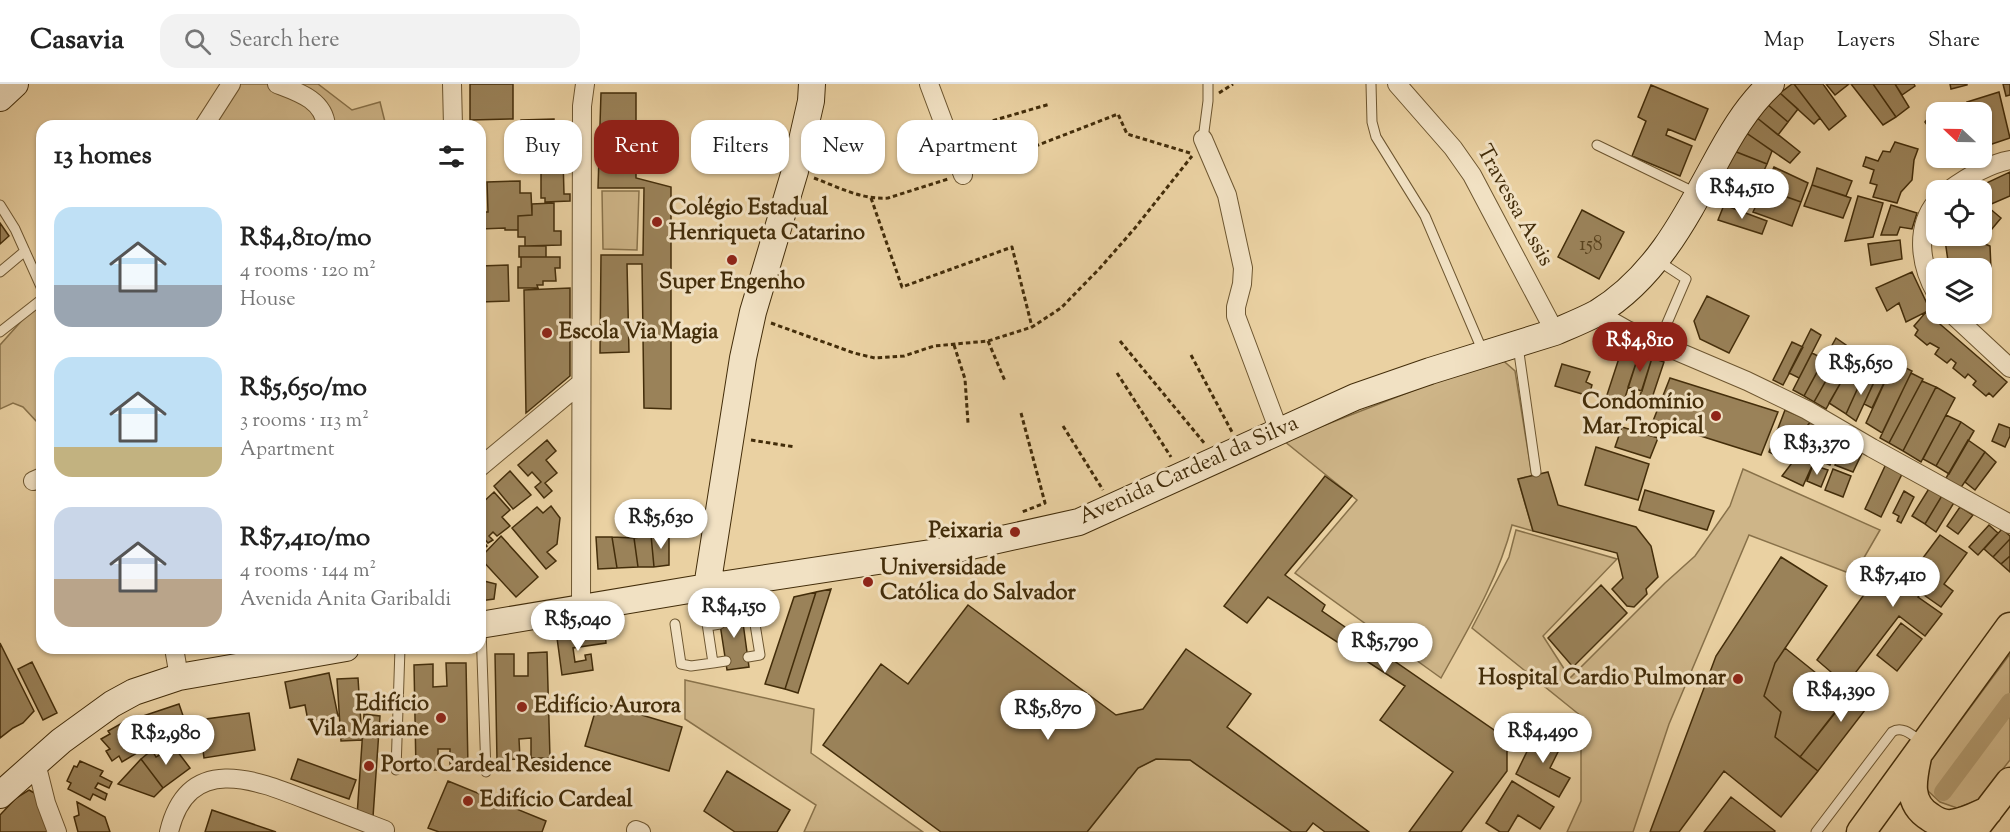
<!DOCTYPE html>
<meta charset="utf-8">
<style>
:root{--surface:#fff;--page:#f2f2f2;--text:#222;--muted:#767676;--line:#e0e0e0;--accent:#8f2418}
body{margin:0;font-family:"Sorts Mill Goudy",serif;background:var(--page);color:var(--text);height:100vh;display:flex;flex-direction:column;font-size:22px;white-space:nowrap}
*{box-sizing:border-box;margin:0}
p{font-size:20px;color:var(--muted)}
.icon{flex:none;width:33px;height:33px;fill:none;stroke:currentColor;stroke-width:2;stroke-linecap:round;stroke-linejoin:round}
.map{position:relative;flex:1;overflow:hidden}
.sheet{position:absolute;left:36px;top:36px;width:450px;height:534px;display:flex;flex-direction:column;background:var(--surface);border-radius:18px;box-shadow:0 2px 4px #0004}
.sheet>*{flex:none}
.top-card{position:absolute;left:504px;top:36px;width:570px;height:54px;display:flex;gap:12px}
.needle{width:39px;rotate:292deg}
.fabs{position:absolute;left:1926px;top:18px;display:grid;gap:12px}
.fabs a{display:grid;place-items:center;width:66px;height:66px;border-radius:12px;background:var(--surface);box-shadow:0 2px 4px #0004;font-size:30px}
.price{position:absolute;translate:-50% -51px;padding:0 14px;border-radius:21px;background:#fff;color:#222;font-size:20px;line-height:39px;filter:drop-shadow(0 2px 3px #0008)}
.price::after{content:'';position:absolute;left:50%;top:36px;width:18px;height:14px;margin-left:-9px;background:inherit;clip-path:polygon(0 0,100% 0,50% 100%)}
.price.current{background:var(--accent);color:#fff}
ul{padding:0;list-style:none}
li{display:flex;align-items:center;gap:18px;height:150px;padding:0 18px}
li span{display:grid;place-items:center;flex:none;width:168px;height:120px;border-radius:18px;color:#555}
li>.icon{margin-inline-start:auto}
span .icon{width:72px;height:72px;fill:#fffc;stroke-width:1}
li b{font-size:26px}
h2{display:flex;justify-content:space-between;align-items:center;height:72px;padding:0 18px;font-size:26px}
.chip{padding:0 21px;border-radius:18px;background:var(--surface);box-shadow:0 2px 4px #0004;font-size:21px;line-height:54px}
.chip.current{background:var(--accent);color:#fff}
header{display:flex;align-items:center;gap:36px;box-sizing:border-box;height:84px;padding:0 30px;background:var(--surface);border-bottom:2px solid var(--line)}
header strong{font-size:28px}
nav{display:flex;gap:33px;margin-inline-start:auto;font-size:21px}
.search{width:420px;height:54px;background:var(--page);display:flex;align-items:center;gap:15px;box-sizing:border-box;padding:0 21px;border-radius:18px;color:var(--muted);font-size:22px}
.map>svg:first-child{display:block}
.green{fill:#ceb588;stroke:#887149;stroke-width:1.5}
.lines{fill:none;stroke-linecap:round;stroke-linejoin:round}
.canal{stroke:#b1996e;stroke-width:18}
.building{fill:#9a8259;stroke:#432d0a;stroke-width:1.5}
.lane-casing{stroke:#6d5630;stroke-width:11}
.street-casing{stroke:#6d5630;stroke-width:20}
.secondary-casing{stroke:#432d0a;stroke-width:28}
.primary-casing{stroke:#432d0a;stroke-width:31}
.path{stroke:#432d0a;stroke-width:3;stroke-dasharray:4.5 3;stroke-linecap:butt}
.lane{stroke:#f1e1c3;stroke-width:9}
.street{stroke:#f1e1c3;stroke-width:18}
.secondary{stroke:#f1e1c3;stroke-width:26}
.primary{stroke:#ead1a2;stroke-width:28}
.poi-dot{fill:#8f2418;stroke:#f1e1c3;stroke-width:2}
.labels{text-anchor:middle;dominant-baseline:central;stroke-width:6;stroke-linejoin:round;paint-order:stroke}
.number-label{font-size:20px;fill:#59421e}
.street-label{font-size:22px;fill:#432d0a;stroke:#f1e1c3}
.poi-label{font-size:22px;font-weight:bold;fill:#432d0a;stroke:#f1e1c3;text-anchor:start}
</style>
<header>
<strong>Casavia</strong>
<div class="search"><svg class="icon" aria-label="search" viewBox="0 0 24 24"><circle cx="10" cy="10" r="6"/><path d="M15 15l6 6"/></svg>Search here</div>
<nav><a>Map</a><a>Layers</a><a>Share</a></nav>
</header>
<div class="map">
<svg width="2010" height="748" viewBox="0 0 2010 748">
<rect width="100%" height="100%" fill="#ead1a2"/>
<filter id="stains"><feTurbulence type="fractalNoise" baseFrequency=".00333" numOctaves="4"/><feColorMatrix values="0 0 0 0 .2 0 0 0 0 .09 0 0 0 0 .02 0 0 0 .5 -.17"/></filter>
<radialGradient id="worn" r=".72"><stop offset=".6" stop-color="#630" stop-opacity="0"/><stop offset="1" stop-color="#630" stop-opacity=".3"/></radialGradient>
<!-- green -->
<path class="green" d="M235 0H318L352 26 380 18 386 42H205Z
M602 107H639L637 166 603 165Z
M42 214V337L38 339 23 323 13 319 0 325V261Z
M1499 273 1515 287 1532 392 1518 395 1533 447 1512 441C1498 496 1468 545 1441 594L1295 489 1357 416 1284 357Z
M1743 385 1880 446 1854 491 1749 451 1669 640 1633 748H1567L1581 717V632L1472 544 1509 473 1516 446 1617 475 1543 552 1570 594 1665 499 1695 472 1730 422Z
M2010 570V676L1978 716 1957 724 1940 718 1927 706 1926 683Z
M685 596 814 625 811 669 923 748H804L816 721 685 635Z
M1156 675 1190 676 1292 748H1087L1138 684Z"/>
<g class="lines">
<!-- canal -->
<path class="canal" d="M1943 708 2010 618"/>
</g>
<!-- building -->
<path class="building" d="M470 0H513V35L470 36Z
M1792 0H1794L1820 34 1814 40 1780 9Z
M1794 0H1823L1846 32 1829 46Z
M1826 0H1849L1835 11Z
M1851 0H1873L1896 33 1883 41Z
M1873 0H1895L1909 23 1896 33Z
M1895 0H1914L1915 2 1902 11Z
M1950 0H1967V1L1951 5Z
M2003 0H2010V11L2006 12Z
M1651 1 1708 25 1695 56 1668 45 1666 51 1692 62 1680 92 1632 72 1646 37 1638 33Z
M1999 8 2010 54 1986 62 1982 52V28H1971L1967 18Z
M601 9H636V94L671 103V325L644 324 642 180H627L629 268 600 269 601 171H643L644 104H598Z
M1780 9 1798 25 1788 38 1767 20Z
M1960 19 1964 28H1936V54L1925 38 1934 26 1947 21Z
M1767 20 1788 38 1778 51 1756 33Z
M1756 33 1800 68 1790 79 1745 48Z
M554 35V51H548L549 53H554V70L522 71V57H527V52H521V36Z
M1745 48 1772 67 1767 80 1734 67Z
M1895 58 1918 65 1914 76 1912 96 1901 108 1897 119 1873 113 1877 101 1870 99 1874 86 1863 82 1866 73 1878 77 1883 67 1890 68Z
M1734 67 1767 80 1757 102 1724 87Z
M563 74 564 110H570V117L545 118V114H541V89H520V76Z
M1774 83 1808 99 1801 118 1764 105Z
M1817 84 1852 97 1846 112 1812 101Z
M2010 88V112L1989 121 1980 102Z
M1729 89 1757 102 1745 125 1716 114Z
M520 97V109H531L532 131 518 132V146H505V144L480 145V128H488L487 98Z
M1812 101 1851 114 1843 134 1804 122Z
M1764 105 1801 118 1792 142 1753 128Z
M1858 112 1883 119 1873 153 1845 157Z
M1982 118 2001 134 1987 151 1982 146Z
M554 119V147H561V161L525 162V153H518V132L532 131V120Z
M1724 121 1767 137 1762 150 1718 136Z
M1891 121 1917 129 1912 145 1900 143 1897 151H1881Z
M1582 126 1624 148 1599 195 1558 173Z
M0 139 9 152 0 160Z
M1965 152 1990 162 1991 185 1982 187V184H1949L1945 156Z
M1900 156 1902 175 1871 181 1868 160Z
M519 162H546V173H519Z
M521 173H560V184H555L556 197H543V201H537L538 204H518V183H521Z
M508 181 509 217 480 218V182Z
M1912 188 1930 226 1906 238 1899 219 1887 227 1876 204Z
M570 204V292L526 329 524 206Z
M1707 212 1749 232 1729 269 1700 255 1694 237Z
M1926 228 2007 298 1993 313 1989 309 1986 312 1973 301 1976 297 1968 290 1965 294 1953 284 1956 279 1951 275 1947 279 1935 270 1939 264 1930 259 1927 261 1915 251 1918 246 1914 242Z
M1811 245 1821 251 1799 294 1789 289Z
M1836 254 1846 261 1814 318 1804 312Z
M1792 258 1803 263 1783 301 1773 296Z
M1622 265 1639 270 1622 323 1605 317Z
M1812 269 1824 275 1804 312 1793 306Z
M1639 270 1652 274 1642 307 1628 303Z
M1652 274 1664 278 1650 320 1638 318Z
M1883 278 1892 282 1872 324 1864 320Z
M1894 278 1912 287 1882 349 1866 339Z
M1852 279 1866 286 1846 330 1829 319Z
M1562 280 1590 288 1586 298 1592 301 1589 312 1555 302Z
M1833 284 1845 291 1826 325 1814 318Z
M1866 286 1876 294 1856 337 1846 330Z
M1911 289 1923 295 1889 359 1880 354Z
M1670 294 1778 328 1761 371 1653 337Z
M1922 297 1936 303 1903 367 1889 359Z
M1936 303 1955 314 1921 378 1903 367Z
M1785 326 1811 337 1782 375 1769 368Z
M1946 331 1961 338 1936 382 1923 375Z
M1811 337 1820 342 1793 373 1786 369Z
M1961 338 1974 347 1949 390 1936 382Z
M1999 340 2010 344V352L2005 363 1992 357Z
M1622 343 1658 354 1650 374 1615 363Z
M1828 351 1841 357 1830 381 1817 376Z
M547 356 556 367 546 376 557 389 545 399 552 407 544 414 535 403 541 398 532 388 528 392 518 381Z
M1968 356 1985 368 1960 405 1946 394Z
M1845 359 1863 367 1853 388 1835 381Z
M1596 363 1649 380 1638 416 1585 401Z
M1801 367 1816 373 1803 402 1782 392Z
M1985 368 1996 378 1975 406 1965 398Z
M1886 380 1903 388 1881 433 1865 425Z
M1813 381 1828 386 1821 403 1807 397Z
M1833 385 1851 392 1843 413 1825 406Z
M510 387 531 411 513 425 494 402Z
M1548 388 1558 421 1636 443 1651 462 1658 493 1646 505 1647 510 1634 523 1627 522 1612 505 1623 494 1617 469 1533 447 1518 395Z
M1325 392 1352 412 1285 491 1325 521 1322 527 1507 655V687L1461 748H1409L1453 688 1380 636 1405 602 1268 513 1247 539 1224 522Z
M1930 403 1943 410 1925 440 1912 432Z
M1645 406 1714 427 1707 446 1639 426Z
M1904 407 1914 413 1901 439 1897 437 1899 432 1893 429Z
M494 408 510 426 502 433 510 442 497 452 493 448 489 452 493 456 488 459 480 450V421Z
M1943 410 1955 417 1936 448 1925 440Z
M551 422 560 434 557 460 547 468 556 477 546 485 512 444 537 423 543 429Z
M1960 423 1973 431 1958 450 1947 442Z
M1989 441 1998 449 1978 471 1969 463Z
M2002 445 2010 452V455L1993 473 1984 465Z
M651 451 654 483H638L634 454Z
M651 451H669V481L654 483Z
M1940 451 1967 469 1944 500 1953 507 1941 523 1921 509 1918 513 1942 530 1925 552 1899 532 1846 601 1817 576 1886 480 1908 494Z
M501 452 538 493 516 513 480 474Z
M480 453 487 462 480 467Z
M596 453H612L617 484 598 485Z
M612 453 634 454 638 483 617 484Z
M2010 455V472L2001 480 1993 473Z
M2010 472V488L2001 480Z
M1781 473 1827 502 1775 579 1764 612 1781 628 1775 653 1818 687 1781 733 1724 687 1679 748H1650L1716 572Z
M480 496 496 500 494 515 480 517Z
M1601 501 1627 529 1573 583 1548 554Z
M831 505 798 609 785 605 816 508Z
M816 508 785 605 765 600 794 513Z
M968 521 1116 631 1143 625 1186 565 1251 610 1227 643 1369 748H1325L1313 739 1306 748H1292L1190 676 1156 675 1138 684 1087 748H941L823 661 881 580 908 600Z
M741 524 749 583 727 586 718 527Z
M1901 539 1922 555 1897 587 1877 571Z
M605 547 606 559 573 564 575 578 586 576 585 571 591 570 593 586 562 591 557 554Z
M0 559 34 627 23 639 13 644 0 654Z
M1785 564 1847 614 1800 673 1775 653 1781 628 1764 612 1775 579Z
M547 568 550 674H531V654L519 655 520 675 497 676 495 570H514V592H528V569Z
M32 578 57 629 43 636 18 585Z
M446 579H466L468 684H450V665H438V686H416L414 581 433 580V603L447 602Z
M329 589 338 632 308 637 305 621 290 624 285 598Z
M1864 591 1882 604 1818 687 1800 673Z
M358 594 362 656 341 657 337 595Z
M598 618 682 643 669 687 585 662Z
M179 620 189 649 147 663 137 634Z
M249 629 255 666 204 674 199 636Z
M364 630 380 632 373 733 357 732Z
M130 638 135 651 138 650 141 656 133 661 137 669 122 678 119 672 112 677 106 667 110 665 101 655 110 650 108 647 122 639 123 642Z
M1538 645 1564 656 1550 684 1570 694 1559 713 1516 690Z
M174 663 190 684 163 704 141 675 152 666 156 673Z
M141 675 163 704 154 713 118 700Z
M298 675 356 696 349 715 291 695Z
M80 677 103 687 100 692 112 698 109 704 98 699 95 704 107 710 105 716 93 710 90 716 68 705 71 699 67 697 74 682 77 683Z
M727 687 790 726 777 748H735L704 727Z
M448 697 546 737 542 748H439L428 744Z
M1512 697 1554 723 1540 745 1518 731 1508 748H1500L1486 739Z
M29 706 38 711 49 748H0V731L16 714Z
M1731 713 1775 747 1774 748H1704Z
M77 718 105 733 110 748H78L74 733 79 731Z
M212 726 276 748H205Z"/>
<g class="lines">
<!-- lane casing -->
<g class="lane-casing">
<path id="lane" d="M1371 0 1372 38 1376 53 1425 132 1483 268
M1203 55 1208 17V0
M1597 61 1696 109
M0 121 15 145 42 205
M1657 176 1686 195 1658 260
M0 188 25 167
M0 248 42 215
M1518 262 1536 388
M702 506 713 579 726 577
M675 540 681 580 691 582 713 579
M708 542 720 540
M481 544 486 688
M748 573 760 571 754 534 769 496
M396 686 400 564
M1816 748 1892 648C1903 641 1913 652 1923 659"/>
</g>
<!-- street casing -->
<g class="street-casing">
<path id="street" d="M277 0C298 8 324 16 326 42
M452 0 453 42
M929 0 963 91
M1397 0 1453 64 1472 91 1555 248
M204 42 231 0
M1203 55 1227 111 1243 184 1242 200 1236 223V232L1279 347
M1949 106C1967 93 1988 80 2010 76
M1936 118C1915 144 1920 181 1936 209
M1597 229 1627 246 1747 297 1807 326 1872 364 2010 440
M1952 230 2010 284
M480 383 581 299
M33 397 42 393
M581 524 582 22 585 0
M174 564 179 593
M36 679 46 719 57 748
M636 746 641 748
M169 748C188 669 254 695 307 716 333 726 359 736 385 746"/>
</g>
<!-- secondary casing -->
<g class="secondary-casing">
<path id="secondary" d="M0 14 15 0
M707 503 743 274 753 228 795 87 811 17 812 0
M480 541 707 503 957 465 1079 438 1355 313 1430 287 1555 248C1569 242 1584 236 1597 229 1653 195 1683 139 1713 83 1729 53 1746 23 1771 0
M0 711 61 657 112 620 134 608 179 593 346 564"/>
</g>
<!-- primary casing -->
<g class="primary-casing">
<path id="primary" d="M1917 673C1912 696 1907 719 1930 733 1937 738 1944 741 1952 740 1964 739 1977 732 1988 727
M1977 741 2010 698
M1861 748 2010 543"/>
</g>
<!-- path -->
<path class="path" d="M1219 9 1233 0
M964 45 1050 20
M979 84 1118 30 1127 50 1190 69
M814 94C838 103 862 116 888 114L948 95
M871 114 902 203 1012 163 1032 243
M771 239 854 269 875 274 904 272 934 262 988 257 1032 243 1061 224 1100 184 1135 144 1192 72
M988 257 1005 297
M1120 257 1205 360
M954 261 965 295 968 339
M1191 271 1232 348
M1117 289 1171 373
M1021 329 1045 419 1022 428
M1063 342 1103 406
M751 356 795 363"/>
<!-- lane -->
<use href="#lane" class="lane"/>
<!-- street -->
<use href="#street" class="street"/>
<!-- secondary -->
<use href="#secondary" class="secondary"/>
<!-- primary -->
<use href="#primary" class="primary"/>
</g>
<!-- markers -->
<g class="poi-dot">
<circle cx="657" cy="138" r="6"/>
<circle cx="732" cy="176" r="6"/>
<circle cx="547" cy="249" r="6"/>
<circle cx="1716" cy="332" r="6"/>
<circle cx="1015" cy="448" r="6"/>
<circle cx="868" cy="498" r="6"/>
<circle cx="1738" cy="595" r="6"/>
<circle cx="522" cy="623" r="6"/>
<circle cx="441" cy="634" r="6"/>
<circle cx="369" cy="682" r="6"/>
<circle cx="468" cy="717" r="6"/>
</g>
<g class="labels">
<!-- number labels -->
<g class="number-label">
<text x="1591" y="161">158</text>
</g>
<!-- street labels -->
<g class="street-label">
<text transform="translate(1514 122) rotate(61)">Travessa Assis</text>
<text transform="translate(1189 387) rotate(-24)">Avenida Cardeal da Silva</text>
</g>
<!-- poi labels -->
<g class="poi-label">
<text x="669" y="125">Colégio Estadual<tspan x="669" dy="25">Henriqueta Catarino</tspan></text>
<text x="732" y="199" text-anchor="middle">Super Engenho</text>
<text x="559" y="249">Escola Via Magia</text>
<text x="1704" y="319" text-anchor="end">Condomínio<tspan x="1704" dy="25">Mar Tropical</tspan></text>
<text x="1003" y="448" text-anchor="end">Peixaria</text>
<text x="880" y="485">Universidade<tspan x="880" dy="25">Católica do Salvador</tspan></text>
<text x="1726" y="595" text-anchor="end">Hospital Cardio Pulmonar</text>
<text x="429" y="621" text-anchor="end">Edifício<tspan x="429" dy="25">Vila Mariane</tspan></text>
<text x="534" y="623">Edifício Aurora</text>
<text x="381" y="682">Porto Cardeal Residence</text>
<text x="480" y="717">Edifício Cardeal</text>
</g>
</g>
<rect width="100%" height="100%" filter="url(#stains)"/>
<rect width="100%" height="100%" fill="url(#worn)"/>
</svg>
<div class="fabs">
<a><svg class="needle" viewBox="-14 -14 28 28"><path d="M0-13l5 13h-10z" fill="#e53935"/><path d="M0 13l5-13h-10z" fill="#767676"/></svg></a>
<a><svg class="icon" aria-label="locate" viewBox="0 0 24 24"><circle cx="12" cy="12" r="6"/><path d="M12 2v4M12 18v4M2 12h4M18 12h4"/></svg></a>
<a><svg class="icon" aria-label="layers" viewBox="0 0 24 24"><path d="M12 4l9 5-9 5-9-5zM3 14l9 5 9-5"/></svg></a>
</div>
<b class="price" style="left:1742px;top:136px">R$4,510</b>
<b class="price current" style="left:1640px;top:289px">R$4,810</b>
<b class="price" style="left:1861px;top:312px">R$5,650</b>
<b class="price" style="left:1817px;top:392px">R$3,370</b>
<b class="price" style="left:661px;top:466px">R$5,630</b>
<b class="price" style="left:1893px;top:524px">R$7,410</b>
<b class="price" style="left:734px;top:555px">R$4,150</b>
<b class="price" style="left:578px;top:568px">R$5,040</b>
<b class="price" style="left:1385px;top:590px">R$5,790</b>
<b class="price" style="left:1841px;top:639px">R$4,390</b>
<b class="price" style="left:1048px;top:657px">R$5,870</b>
<b class="price" style="left:1543px;top:680px">R$4,490</b>
<b class="price" style="left:166px;top:682px">R$2,980</b>
<div class="top-card">
<a class="chip">Buy</a>
<a class="chip current">Rent</a>
<a class="chip">Filters</a>
<a class="chip">New</a>
<a class="chip">Apartment</a>
</div>
<section class="sheet">
<h2>13 homes<svg class="icon" aria-label="filters" viewBox="0 0 24 24"><path d="M4 7h16M4 17h16"/><circle cx="9" cy="7" r="2"/><circle cx="15" cy="17" r="2"/></svg></h2>
<ul>
<li><span style="background:linear-gradient(#bfe0f5 65%,#9aa5b1 0)"><svg class="icon" aria-label="home" viewBox="0 0 24 24"><path d="M3 11l9-7 9 7M6 9v11h12V9"/></svg></span><div><b>R$4,810/mo</b><p>4 rooms · 120 m²</p><p>House</p></div></li>
<li><span style="background:linear-gradient(#bfe0f5 75%,#c2b280 0)"><svg class="icon" aria-label="home" viewBox="0 0 24 24"><path d="M3 11l9-7 9 7M6 9v11h12V9"/></svg></span><div><b>R$5,650/mo</b><p>3 rooms · 113 m²</p><p>Apartment</p></div></li>
<li><span style="background:linear-gradient(#c9d6e8 60%,#b9a48a 0)"><svg class="icon" aria-label="home" viewBox="0 0 24 24"><path d="M3 11l9-7 9 7M6 9v11h12V9"/></svg></span><div><b>R$7,410/mo</b><p>4 rooms · 144 m²</p><p>Avenida Anita Garibaldi</p></div></li>
</ul>
</section>
</div>
